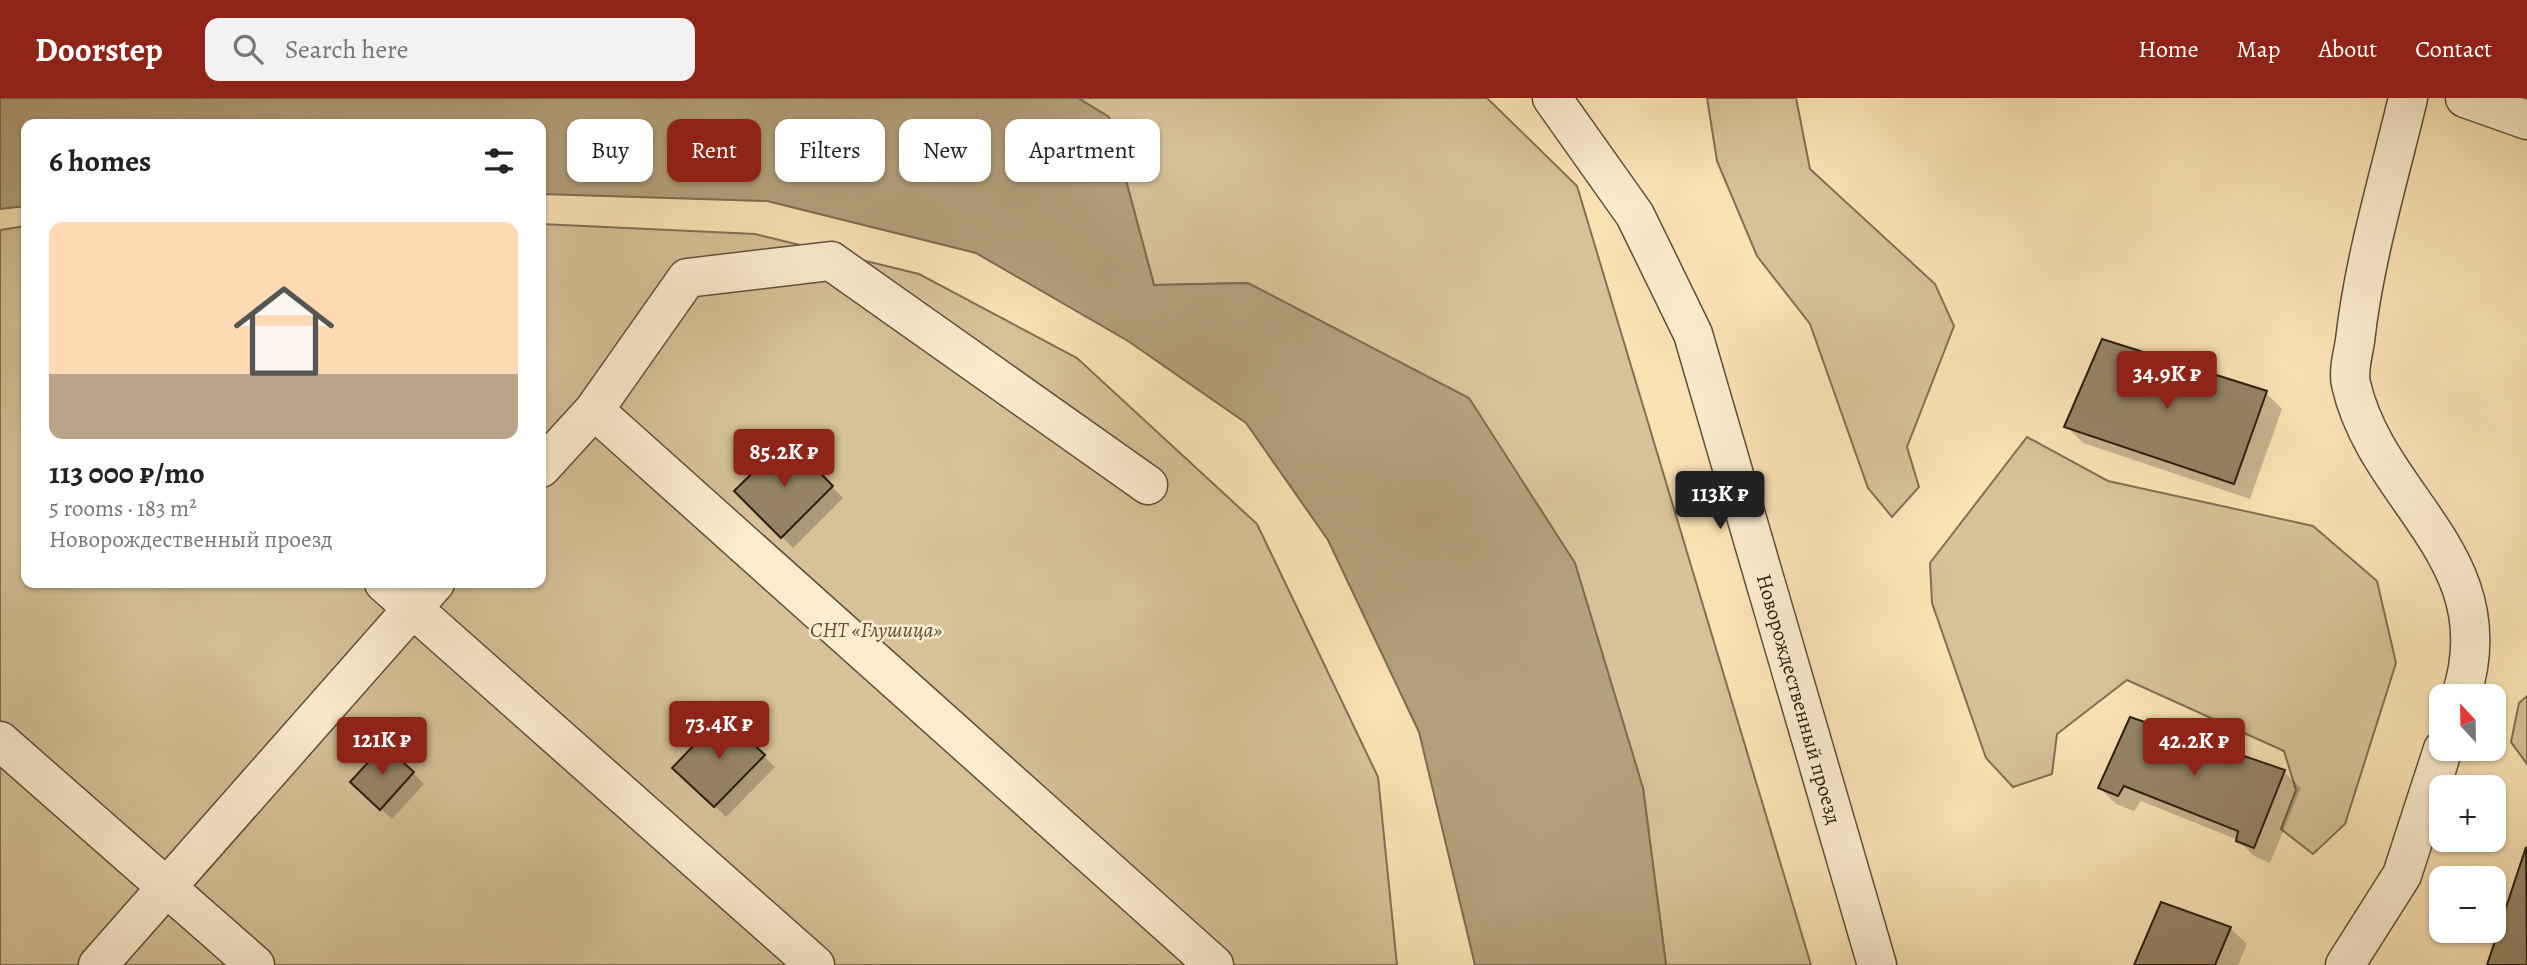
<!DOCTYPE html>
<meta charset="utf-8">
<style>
:root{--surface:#fff;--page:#f2f2f2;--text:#222;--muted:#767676;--accent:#8f2418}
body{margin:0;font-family:Alegreya,serif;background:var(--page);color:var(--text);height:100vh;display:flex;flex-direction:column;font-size:26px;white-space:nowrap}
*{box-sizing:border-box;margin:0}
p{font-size:23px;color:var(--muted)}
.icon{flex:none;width:38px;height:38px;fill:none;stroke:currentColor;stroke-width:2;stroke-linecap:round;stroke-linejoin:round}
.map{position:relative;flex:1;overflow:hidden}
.side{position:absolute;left:21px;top:21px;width:525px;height:469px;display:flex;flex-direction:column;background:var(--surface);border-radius:14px;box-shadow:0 2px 5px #0004}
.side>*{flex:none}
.top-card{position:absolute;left:567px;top:21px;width:665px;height:63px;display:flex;gap:14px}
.needle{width:46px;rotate:338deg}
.controls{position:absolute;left:2429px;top:586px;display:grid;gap:14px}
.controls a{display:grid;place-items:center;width:77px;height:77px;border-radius:14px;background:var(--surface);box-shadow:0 2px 5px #0004;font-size:35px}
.price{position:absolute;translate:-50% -60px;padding:0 16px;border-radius:7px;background:var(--accent);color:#fff;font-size:23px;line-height:46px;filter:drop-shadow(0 2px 4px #0008)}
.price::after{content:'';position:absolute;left:50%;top:42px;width:21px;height:16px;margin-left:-10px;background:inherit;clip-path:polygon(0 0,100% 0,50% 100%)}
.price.active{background:#222;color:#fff}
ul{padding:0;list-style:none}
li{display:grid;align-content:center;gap:14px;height:371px;padding:0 28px}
li span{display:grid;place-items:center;height:217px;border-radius:14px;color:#555}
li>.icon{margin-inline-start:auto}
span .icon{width:126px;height:126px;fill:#fffc;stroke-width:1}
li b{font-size:30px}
h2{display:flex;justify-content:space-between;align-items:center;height:84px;padding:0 28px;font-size:30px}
.pill{padding:0 24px;border-radius:14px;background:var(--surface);box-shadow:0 2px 5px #0004;font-size:24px;line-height:63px}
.pill.active{background:var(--accent);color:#fff}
header{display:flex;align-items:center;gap:42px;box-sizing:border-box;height:98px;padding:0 35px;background:var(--accent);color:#fff}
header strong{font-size:33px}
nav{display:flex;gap:38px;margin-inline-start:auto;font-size:24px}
.search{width:490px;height:63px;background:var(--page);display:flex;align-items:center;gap:18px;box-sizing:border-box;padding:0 24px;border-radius:14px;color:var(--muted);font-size:26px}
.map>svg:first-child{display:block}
.green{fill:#d6c198;stroke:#807054;stroke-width:2}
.water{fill:#b3a07c;stroke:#7c6c51;stroke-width:2}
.shadow{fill:#0003}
.building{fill:#968465;stroke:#2a1f10;stroke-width:2}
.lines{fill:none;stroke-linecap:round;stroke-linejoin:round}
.minor-casing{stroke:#5e5039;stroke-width:41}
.minor{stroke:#fbecce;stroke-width:38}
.labels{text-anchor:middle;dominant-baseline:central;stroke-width:5;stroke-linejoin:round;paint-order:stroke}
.park-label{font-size:21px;font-style:italic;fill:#5e5039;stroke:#fbecce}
.street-label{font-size:21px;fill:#2a1f10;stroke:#fbecce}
</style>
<header>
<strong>Doorstep</strong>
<div class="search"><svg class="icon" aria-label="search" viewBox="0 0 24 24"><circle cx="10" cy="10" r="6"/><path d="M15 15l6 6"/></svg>Search here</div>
<nav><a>Home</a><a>Map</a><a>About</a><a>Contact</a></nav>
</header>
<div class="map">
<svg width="2527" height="867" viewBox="0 0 2527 867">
<rect width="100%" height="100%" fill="#f9e2b4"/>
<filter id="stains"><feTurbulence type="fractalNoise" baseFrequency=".00286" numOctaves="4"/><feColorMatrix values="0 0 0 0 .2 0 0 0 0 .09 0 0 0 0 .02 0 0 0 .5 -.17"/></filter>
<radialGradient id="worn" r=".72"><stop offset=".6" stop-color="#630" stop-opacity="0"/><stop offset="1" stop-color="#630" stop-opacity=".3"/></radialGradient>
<!-- green -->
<path class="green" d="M1078 0H1487L1577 88 1811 867H1666L1643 690 1248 185 1154 187 1109 20Z
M1707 0H1796L1810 71 1935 186 1954 228 1907 349 1919 389 1892 419 1868 390 1810 226 1757 158 1717 63Z
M541 126 755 136 919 176 1077 260 1257 426 1378 679 1397 867H0V132L26 128V485H541Z
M2027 339 2108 383 2313 428 2377 483 2396 565 2345 726 2313 756 2281 731 2296 692 2284 653 2127 582 2057 636 2052 676 2013 689 1986 660 1932 505 1930 465Z
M2527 598V666L2511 644 2519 605Z"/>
<!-- water -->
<path class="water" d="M0 0H1078L1109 19 1154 187 1248 185 1469 300 1575 465 1643 690 1666 867H1475L1419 634 1328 442 1246 325 1128 243 976 155 767 103 541 96V26H26V108L0 111Z"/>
<!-- shadow -->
<path class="shadow" d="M2266 295 2282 311 2250 401 2083 345 2066 328Z
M787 344 843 400 793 450 737 393Z
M723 620 775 669 726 719 675 670Z
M2131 621 2284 674 2301 690 2270 765 2254 758 2238 742 2141 703 2134 713 2116 706 2100 690Z
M413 675 424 686 392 721 364 695Z
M2527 751V867H2489Z
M2230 830 2247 846 2238 867H2136Z"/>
<!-- building -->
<path class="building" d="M2102 241 2267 293 2234 386 2064 329Z
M787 341 833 388 781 440 734 393Z
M723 617 765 657 714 709 672 670Z
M2130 619 2285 672 2254 750 2236 743 2238 733 2124 688 2118 698 2098 690Z
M384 647 414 674 380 712 350 684Z
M2526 749 2527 867H2487Z
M2161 804 2231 829 2215 867H2134Z"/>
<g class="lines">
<!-- minor casing -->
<g class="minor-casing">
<path id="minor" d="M1552 0 1635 117 1693 236 1877 867
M2408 0C2389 80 2364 161 2355 243 2353 256 2348 273 2351 286 2377 402 2506 460 2461 598
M2465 0 2527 22
M594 312 1214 867
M541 370 594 312 687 180 831 163 1148 387
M384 485 815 867
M0 643 255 867
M98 867 435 485
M2345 867 2402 777 2443 651"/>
</g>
<!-- minor -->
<use href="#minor" class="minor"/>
</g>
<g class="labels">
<!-- park labels -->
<g class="park-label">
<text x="876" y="532">СНТ «Глушица»</text>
</g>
<!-- street labels -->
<g class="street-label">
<text transform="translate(1799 601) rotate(74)">Новорождественный проезд</text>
</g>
</g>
<rect width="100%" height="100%" filter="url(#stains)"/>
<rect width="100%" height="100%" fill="url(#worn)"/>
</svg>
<div class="controls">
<a><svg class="needle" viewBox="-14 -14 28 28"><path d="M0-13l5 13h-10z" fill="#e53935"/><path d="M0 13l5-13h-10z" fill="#767676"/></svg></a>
<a>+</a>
<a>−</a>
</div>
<b class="price" style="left:2167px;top:313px">34.9K ₽</b>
<b class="price" style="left:784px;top:391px">85.2K ₽</b>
<b class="price active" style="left:1720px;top:433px">113K ₽</b>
<b class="price" style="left:719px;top:663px">73.4K ₽</b>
<b class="price" style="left:382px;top:679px">121K ₽</b>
<b class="price" style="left:2194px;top:680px">42.2K ₽</b>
<div class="top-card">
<a class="pill">Buy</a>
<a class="pill active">Rent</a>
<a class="pill">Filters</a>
<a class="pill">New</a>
<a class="pill">Apartment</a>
</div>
<section class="side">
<h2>6 homes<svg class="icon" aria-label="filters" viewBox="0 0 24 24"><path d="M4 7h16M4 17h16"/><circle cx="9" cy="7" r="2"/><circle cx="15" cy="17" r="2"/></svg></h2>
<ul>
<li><span style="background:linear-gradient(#ffd9b3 70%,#b9a48a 0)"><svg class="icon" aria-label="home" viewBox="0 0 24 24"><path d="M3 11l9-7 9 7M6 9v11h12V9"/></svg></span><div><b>113 000 ₽/mo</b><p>5 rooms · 183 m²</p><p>Новорождественный проезд</p></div></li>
</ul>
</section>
</div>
